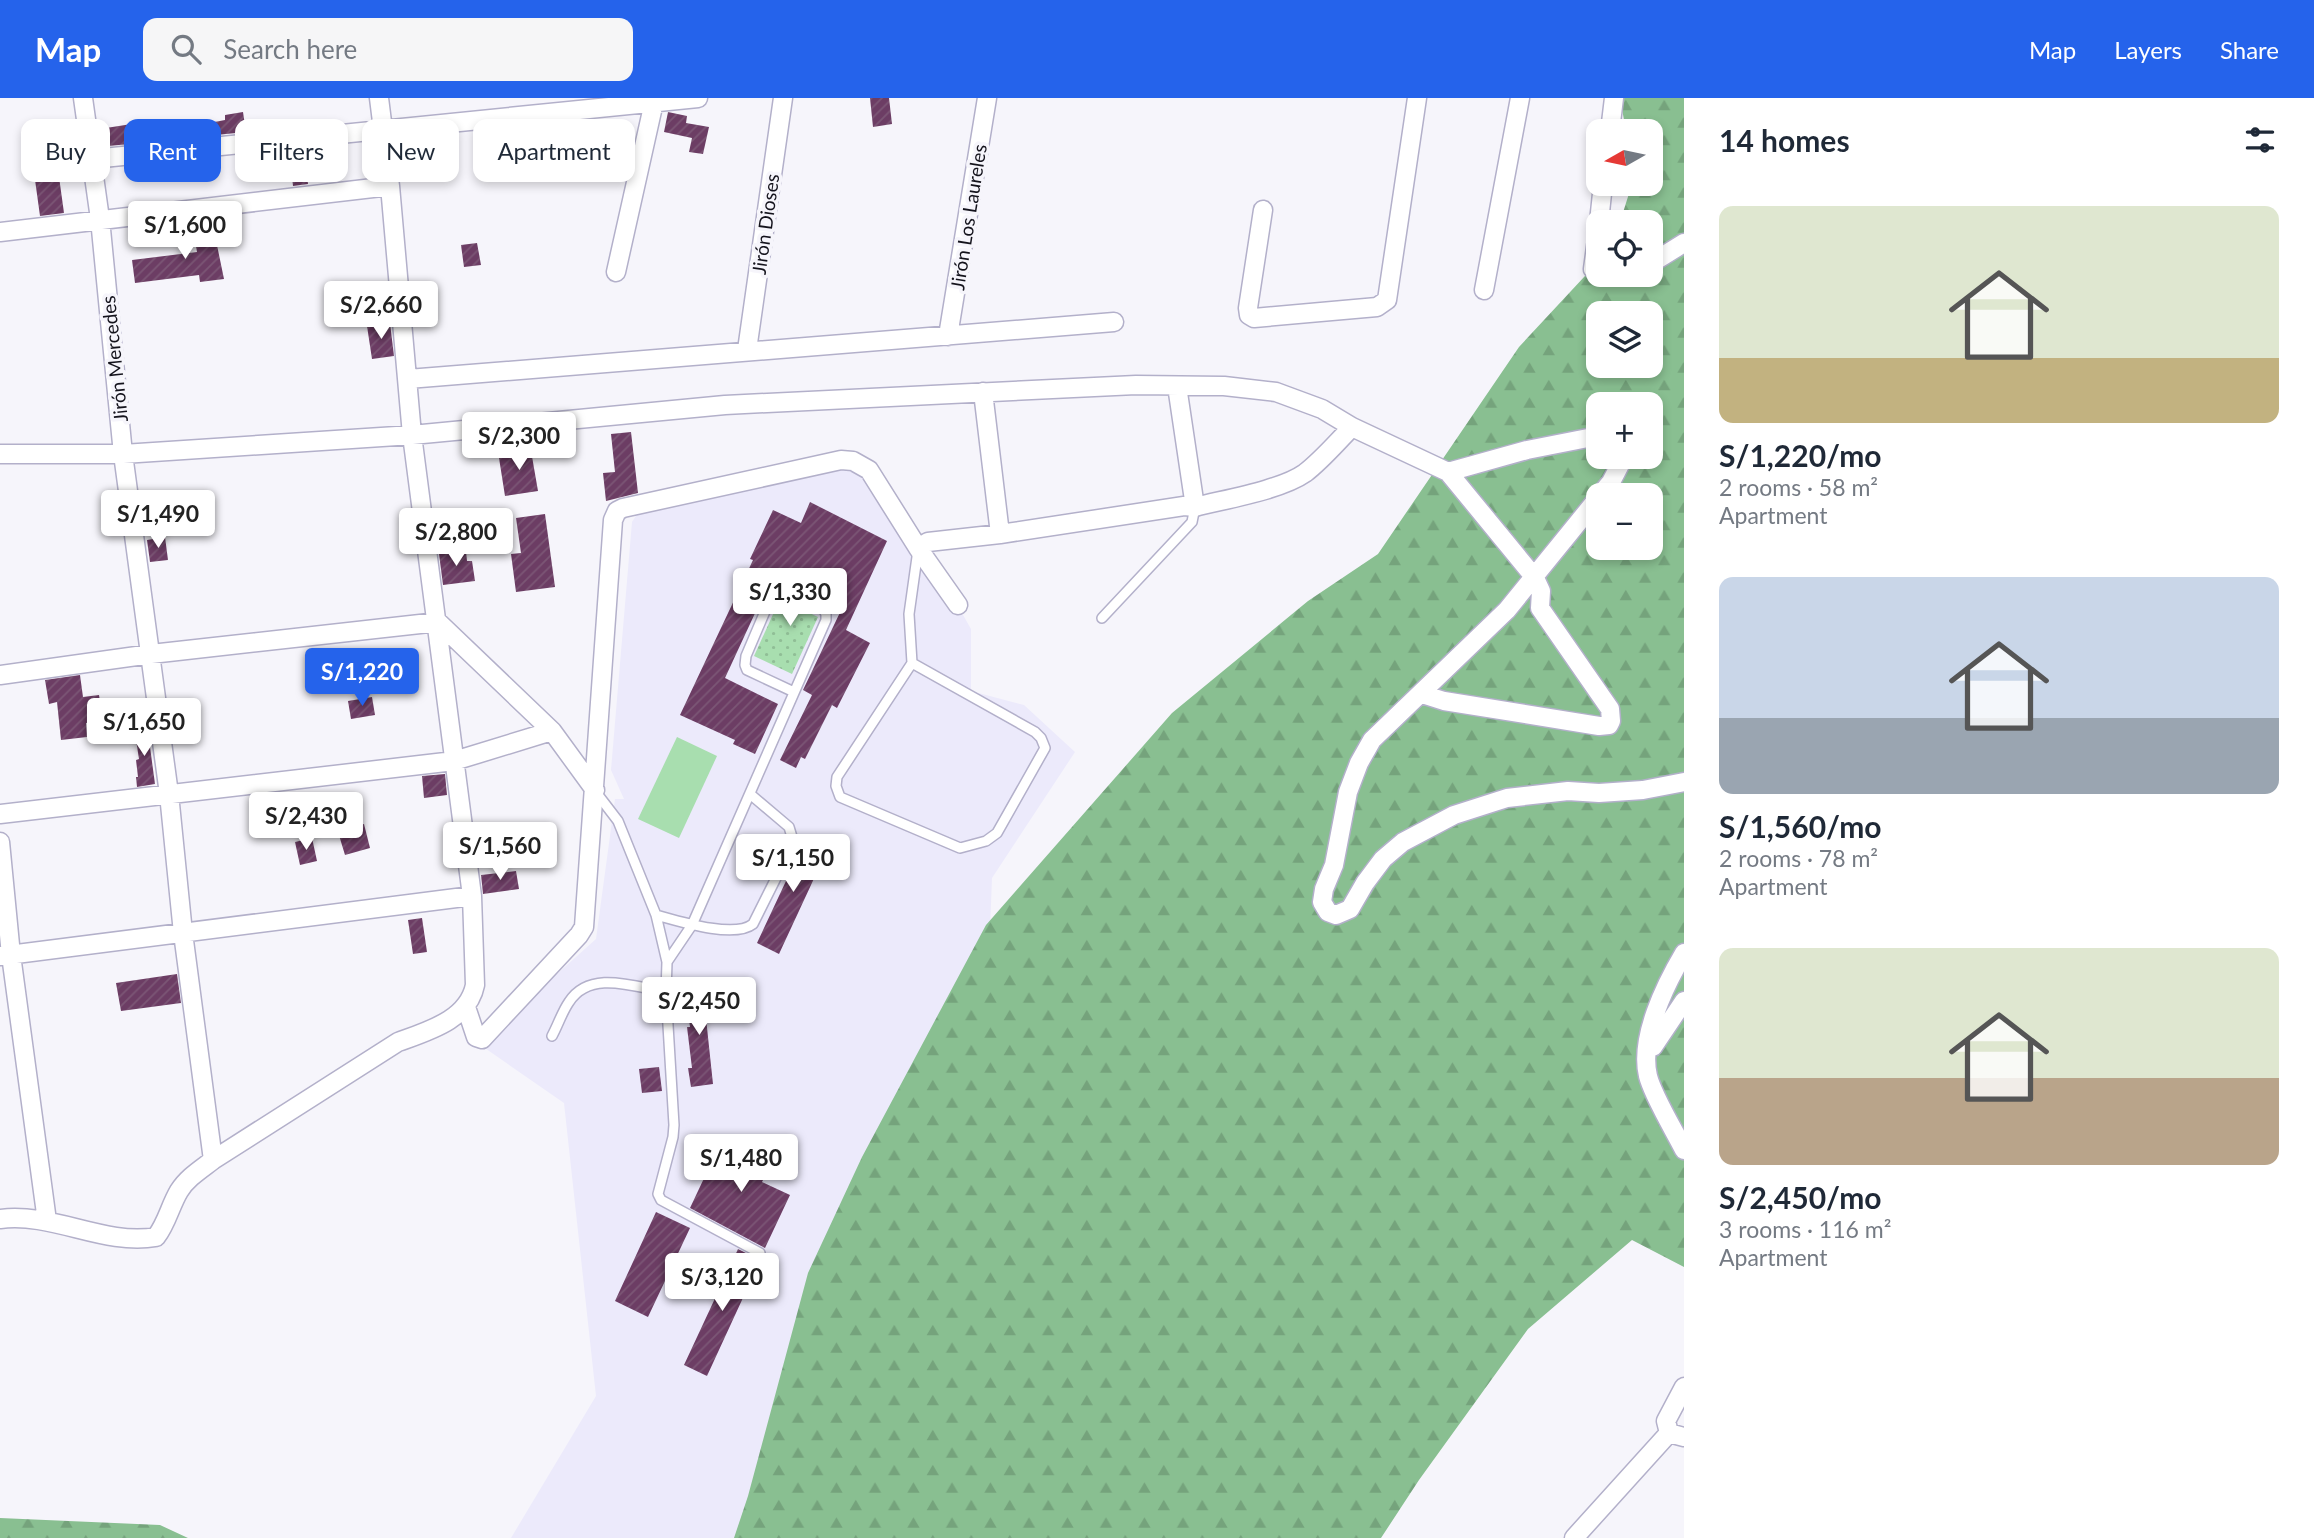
<!DOCTYPE html>
<meta charset="utf-8">
<style>
:root{--surface:#fff;--page:#f6f6f7;--text:#1f2937;--muted:#747a83;--accent:#2563eb}
body{margin:0;font-family:Lato,sans-serif;background:var(--page);color:var(--text);height:100vh;display:flex;flex-direction:column;font-size:26px;white-space:nowrap}
*{box-sizing:border-box;margin:0}
p{font-size:23px;color:var(--muted)}
.icon{flex:none;width:38px;height:38px;fill:none;stroke:currentColor;stroke-width:2;stroke-linecap:round;stroke-linejoin:round}
.map{position:relative;flex:1;overflow:hidden}
.side{display:flex;flex-direction:column;background:var(--surface);width:630px}
.side>*{flex:none}
.guide{position:absolute;left:21px;top:21px;width:665px;height:63px;display:flex;gap:14px}
.needle{width:46px;rotate:261deg}
.controls{position:absolute;left:1586px;top:21px;display:grid;gap:14px}
.controls a{display:grid;place-items:center;width:77px;height:77px;border-radius:14px;background:var(--surface);box-shadow:0 4px 10px #0003;font-size:35px}
.price{position:absolute;translate:-50% -60px;padding:0 16px;border-radius:7px;background:#fff;color:#222;font-size:23px;line-height:46px;filter:drop-shadow(0 2px 4px #0008)}
.price::after{content:'';position:absolute;left:50%;top:42px;width:21px;height:16px;margin-left:-10px;background:inherit;clip-path:polygon(0 0,100% 0,50% 100%)}
.price.current{background:var(--accent);color:#fff}
ul{padding:0;list-style:none}
li{display:grid;align-content:center;gap:14px;height:371px;padding:0 35px}
li span{display:grid;place-items:center;height:217px;border-radius:14px;color:#555}
li>.icon{margin-inline-start:auto}
span .icon{width:126px;height:126px;fill:#fffc;stroke-width:1}
li b{font-size:30px}
h2{display:flex;justify-content:space-between;align-items:center;height:84px;padding:0 35px;font-size:30px}
.tag{padding:0 24px;border-radius:14px;background:var(--surface);box-shadow:0 4px 10px #0003;font-size:24px;line-height:63px}
.tag.current{background:var(--accent);color:#fff}
header{display:flex;align-items:center;gap:42px;box-sizing:border-box;height:98px;padding:0 35px;background:var(--accent);color:#fff}
header strong{font-size:33px}
nav{display:flex;gap:38px;margin-inline-start:auto;font-size:24px}
.search{width:490px;height:63px;background:var(--page);display:flex;align-items:center;gap:18px;box-sizing:border-box;padding:0 24px;border-radius:14px;color:var(--muted);font-size:26px}
main{display:flex;flex:1;min-height:0}
.map>svg:first-child{display:block}
.education{fill:#eceafb}
.grass{fill:url(#grass-dots)}
.forest{fill:url(#forest-firs);fill-rule:evenodd}
.garden{fill:#a8deaf}
.building{fill:url(#building-hatch)}
.lines{fill:none;stroke-linecap:round;stroke-linejoin:round}
.service-casing{stroke:#b3b0ca;stroke-width:12}
.minor-casing{stroke:#b3b0ca;stroke-width:21}
.service{stroke:#fff;stroke-width:9}
.minor{stroke:#fff;stroke-width:18}
.labels{text-anchor:middle;dominant-baseline:central;stroke-width:7;stroke-linejoin:round;paint-order:stroke}
.street-label{font-size:19px;fill:#14131c;stroke:#f6f5fb}
</style>
<header>
<strong>Map</strong>
<div class="search"><svg class="icon" aria-label="search" viewBox="0 0 24 24"><circle cx="10" cy="10" r="6"/><path d="M15 15l6 6"/></svg>Search here</div>
<nav><a>Map</a><a>Layers</a><a>Share</a></nav>
</header>
<main>
<div class="map">
<svg width="1684" height="1440" viewBox="0 0 1684 1440">
<defs>
<pattern id="grass-dots" width="8" height="8" patternUnits="userSpaceOnUse" patternTransform="scale(1.75)"><rect width="8" height="8" fill="#a8deaf"/><path d="M2 2h.1M6 6h.1" fill="none" stroke="#90be96" stroke-width="1.8" stroke-linecap="round"/></pattern>
<pattern id="forest-firs" width="22" height="20" patternUnits="userSpaceOnUse" patternTransform="scale(1.75)"><rect width="22" height="20" fill="#89bf91"/><path d="M5 1l3.5 6h-7zM16 11l3.5 6h-7z" fill="#75a37c"/></pattern>
<pattern id="building-hatch" width="6" height="6" patternUnits="userSpaceOnUse" patternTransform="scale(1.75)"><rect width="6" height="6" fill="#6c3d64"/><path d="M-1 1l2-2M0 6l6-6M5 7l2-2" fill="none" stroke="#7b5675"/></pattern>
</defs>
<rect width="100%" height="100%" fill="#f6f5fb"/>
<!-- education -->
<path class="education" d="M860 366 882 374 971 531V593L1024 607 1075 654 992 780 984 987 1253 1440H511L596 1298 564 1005 479 946 596 841 615 701H624L611 672 632 424 645 404Z"/>
<!-- grass -->
<path class="grass" d="M780 501 818 519 792 576 754 558Z"/>
<!-- forest -->
<path class="forest" d="M1620 0H1684V1169L1632 1142 1528 1231 1419 1382 1381 1440H734L748 1398 808 1175 862 1059 986 827 1172 615 1308 503 1378 456 1519 249 1598 164V177H1650V124H1620L1632 86H1650V33H1626ZM1598 215H1650V268H1598ZM1598 306H1650V359H1598ZM1598 397H1650V450H1598Z
M0 1420 160 1427 188 1440H0Z"/>
<!-- garden -->
<path class="garden" d="M677 639 717 658 679 740 638 721Z"/>
<!-- building -->
<path class="building" d="M870 0H889L892 26 873 29Z
M243 14 246 34 206 38 204 26 225 22V17Z
M668 14 687 18 686 25 709 29 703 56 689 54 692 40 664 34Z
M138 25 141 45 108 48 106 30Z
M304 51 308 86 293 88 289 53Z
M56 57 64 115 40 118 32 60Z
M212 123 224 181 200 184 199 177 135 185 132 162 197 154 192 126Z
M477 145 481 167 464 169 461 147Z
M390 225 394 258 372 261 367 228Z
M631 334 638 395 606 403 603 375 615 374 611 336Z
M530 347 538 393 505 398 499 360 514 357 513 350Z
M810 404 887 443 846 532 870 545 837 610 832 607 805 661 801 659 796 670 780 662 812 597 803 592 844 506 775 472 725 580 778 606 755 656 733 646 735 642 680 617 753 462 750 461 773 412 801 425Z
M545 416 555 489 516 494 511 456 521 455 516 420Z
M165 439 168 462 150 464 147 442Z
M466 453 467 463H472L475 483 443 487 439 456Z
M80 577 83 599 99 597 103 623 86 625 87 639 61 642 57 604 49 606 45 582Z
M372 599 375 617 351 621 348 603Z
M147 627 155 686 137 689 136 679H138L136 662 139 661 134 629Z
M445 676 447 697 424 700 422 678Z
M364 726 370 750 345 757 338 734Z
M808 736 830 746 779 856 757 845Z
M312 740 317 763 300 767 295 744Z
M516 773 519 791 483 796 481 777Z
M422 820 427 854 413 856 408 822Z
M177 876 181 905 121 913 116 885Z
M707 888 710 910 705 911 713 986 691 989 688 970H692L687 929H690L685 891Z
M659 969 662 993 642 995 639 971Z
M722 1042 750 1055 751 1052 773 1062 762 1084 790 1097 765 1150 690 1110Z
M656 1114 690 1130 648 1219 615 1203Z
M738 1151 760 1162 759 1165 707 1278 684 1267Z"/>
<g class="lines">
<!-- service casing -->
<g class="service-casing">
<path id="service" d="M1102 520 1192 424 1195 409
M912 565 1035 634 1041 640 1045 650 997 735 986 743 960 750 840 699 836 688 837 679 912 565 909 516 918 452
M595 693 618 723 656 817 667 864 666 894 674 1027 673 1039 658 1096 661 1102 760 1155
M656 817C678 823 734 841 753 826L791 750 792 739 789 729 750 696
M667 864 692 827 826 522V516L823 511 785 493 772 497 746 558 745 567 747 572 794 594
M552 938C558 927 562 914 569 904 590 871 635 889 666 894"/>
</g>
<!-- minor casing -->
<g class="minor-casing">
<path id="minor" d="M83 0 100 121 123 356 169 696 183 835 213 1062
M1610 33 1614 0
M93 61 698 0
M1263 112 1248 210 1249 217 1254 220 1377 209 1387 202 1417 0
M1599 124 1603 86
M0 134 390 88
M1598 134 1593 171 1598 175
M1650 166 1684 145
M616 174 654 4
M1484 192 1520 0
M948 238 987 0
M747 252 783 0
M408 281 1114 224
M1177 288 1195 409
M983 294 1000 436 1184 408 1195 409C1226 401 1281 392 1305 375 1322 362 1337 344 1352 329
M0 356H123L412 337 725 307 1136 287 1224 288 1276 294 1322 311 1352 329 1448 374 1535 480 1541 493 1540 510 1610 611 1611 623 1609 627 1599 628 1444 603 1422 596
M1448 374 1527 352 1598 338
M1600 397 1611 384 1624 359
M1598 400 1507 512 1372 642 1359 665 1348 694 1334 767 1324 791 1322 804 1328 814 1336 817 1350 811 1365 785 1383 761 1403 744 1454 717 1507 700 1568 693 1599 695 1643 692 1684 684
M918 450 928 444 1000 436
M0 577 151 556 438 524 552 633 595 692
M0 716 454 663 552 633
M0 744 11 857 47 1123
M1684 855C1665 887 1639 940 1648 978 1653 998 1674 1032 1684 1052
M0 858 472 798
M466 909 476 939 482 941 579 837 584 829 613 422 617 413 623 410 841 362 853 363 869 372 918 450 958 507
M1653 949 1684 903
M0 1121C53 1114 103 1148 156 1139 167 1125 170 1108 179 1093 187 1080 200 1072 213 1062L398 944C428 933 468 922 475 887L472 798 412 337 390 88 379 0
M1684 1289 1666 1323 1669 1335 1684 1339
M1574 1440 1669 1335"/>
</g>
<!-- service -->
<use href="#service" class="service"/>
<!-- minor -->
<use href="#minor" class="minor"/>
</g>
<g class="labels">
<!-- street labels -->
<g class="street-label">
<text transform="translate(968 119) rotate(-81)">Jirón Los Laureles</text>
<text transform="translate(765 126) rotate(-82)">Jirón Dioses</text>
<text transform="translate(114 261) rotate(-96)">Jirón Mercedes</text>
</g>
</g>
</svg>
<div class="controls">
<a><svg class="needle" viewBox="-14 -14 28 28"><path d="M0-13l5 13h-10z" fill="#e53935"/><path d="M0 13l5-13h-10z" fill="#747a83"/></svg></a>
<a><svg class="icon" aria-label="locate" viewBox="0 0 24 24"><circle cx="12" cy="12" r="6"/><path d="M12 2v4M12 18v4M2 12h4M18 12h4"/></svg></a>
<a><svg class="icon" aria-label="layers" viewBox="0 0 24 24"><path d="M12 4l9 5-9 5-9-5zM3 14l9 5 9-5"/></svg></a>
<a>+</a>
<a>−</a>
</div>
<b class="price" style="left:185px;top:163px">S/1,600</b>
<b class="price" style="left:381px;top:243px">S/2,660</b>
<b class="price" style="left:519px;top:374px">S/2,300</b>
<b class="price" style="left:158px;top:452px">S/1,490</b>
<b class="price" style="left:456px;top:470px">S/2,800</b>
<b class="price" style="left:790px;top:530px">S/1,330</b>
<b class="price current" style="left:362px;top:610px">S/1,220</b>
<b class="price" style="left:144px;top:660px">S/1,650</b>
<b class="price" style="left:306px;top:754px">S/2,430</b>
<b class="price" style="left:500px;top:784px">S/1,560</b>
<b class="price" style="left:793px;top:796px">S/1,150</b>
<b class="price" style="left:699px;top:939px">S/2,450</b>
<b class="price" style="left:741px;top:1096px">S/1,480</b>
<b class="price" style="left:722px;top:1215px">S/3,120</b>
<div class="guide">
<a class="tag">Buy</a>
<a class="tag current">Rent</a>
<a class="tag">Filters</a>
<a class="tag">New</a>
<a class="tag">Apartment</a>
</div>
</div>
<section class="side">
<h2>14 homes<svg class="icon" aria-label="filters" viewBox="0 0 24 24"><path d="M4 7h16M4 17h16"/><circle cx="9" cy="7" r="2"/><circle cx="15" cy="17" r="2"/></svg></h2>
<ul>
<li><span style="background:linear-gradient(#dfe7d0 70%,#c2b280 0)"><svg class="icon" aria-label="home" viewBox="0 0 24 24"><path d="M3 11l9-7 9 7M6 9v11h12V9"/></svg></span><div><b>S/1,220/mo</b><p>2 rooms · 58 m²</p><p>Apartment</p></div></li>
<li><span style="background:linear-gradient(#c9d6e8 65%,#9aa5b1 0)"><svg class="icon" aria-label="home" viewBox="0 0 24 24"><path d="M3 11l9-7 9 7M6 9v11h12V9"/></svg></span><div><b>S/1,560/mo</b><p>2 rooms · 78 m²</p><p>Apartment</p></div></li>
<li><span style="background:linear-gradient(#dfe7d0 60%,#b9a48a 0)"><svg class="icon" aria-label="home" viewBox="0 0 24 24"><path d="M3 11l9-7 9 7M6 9v11h12V9"/></svg></span><div><b>S/2,450/mo</b><p>3 rooms · 116 m²</p><p>Apartment</p></div></li>
</ul>
</section>
</main>
